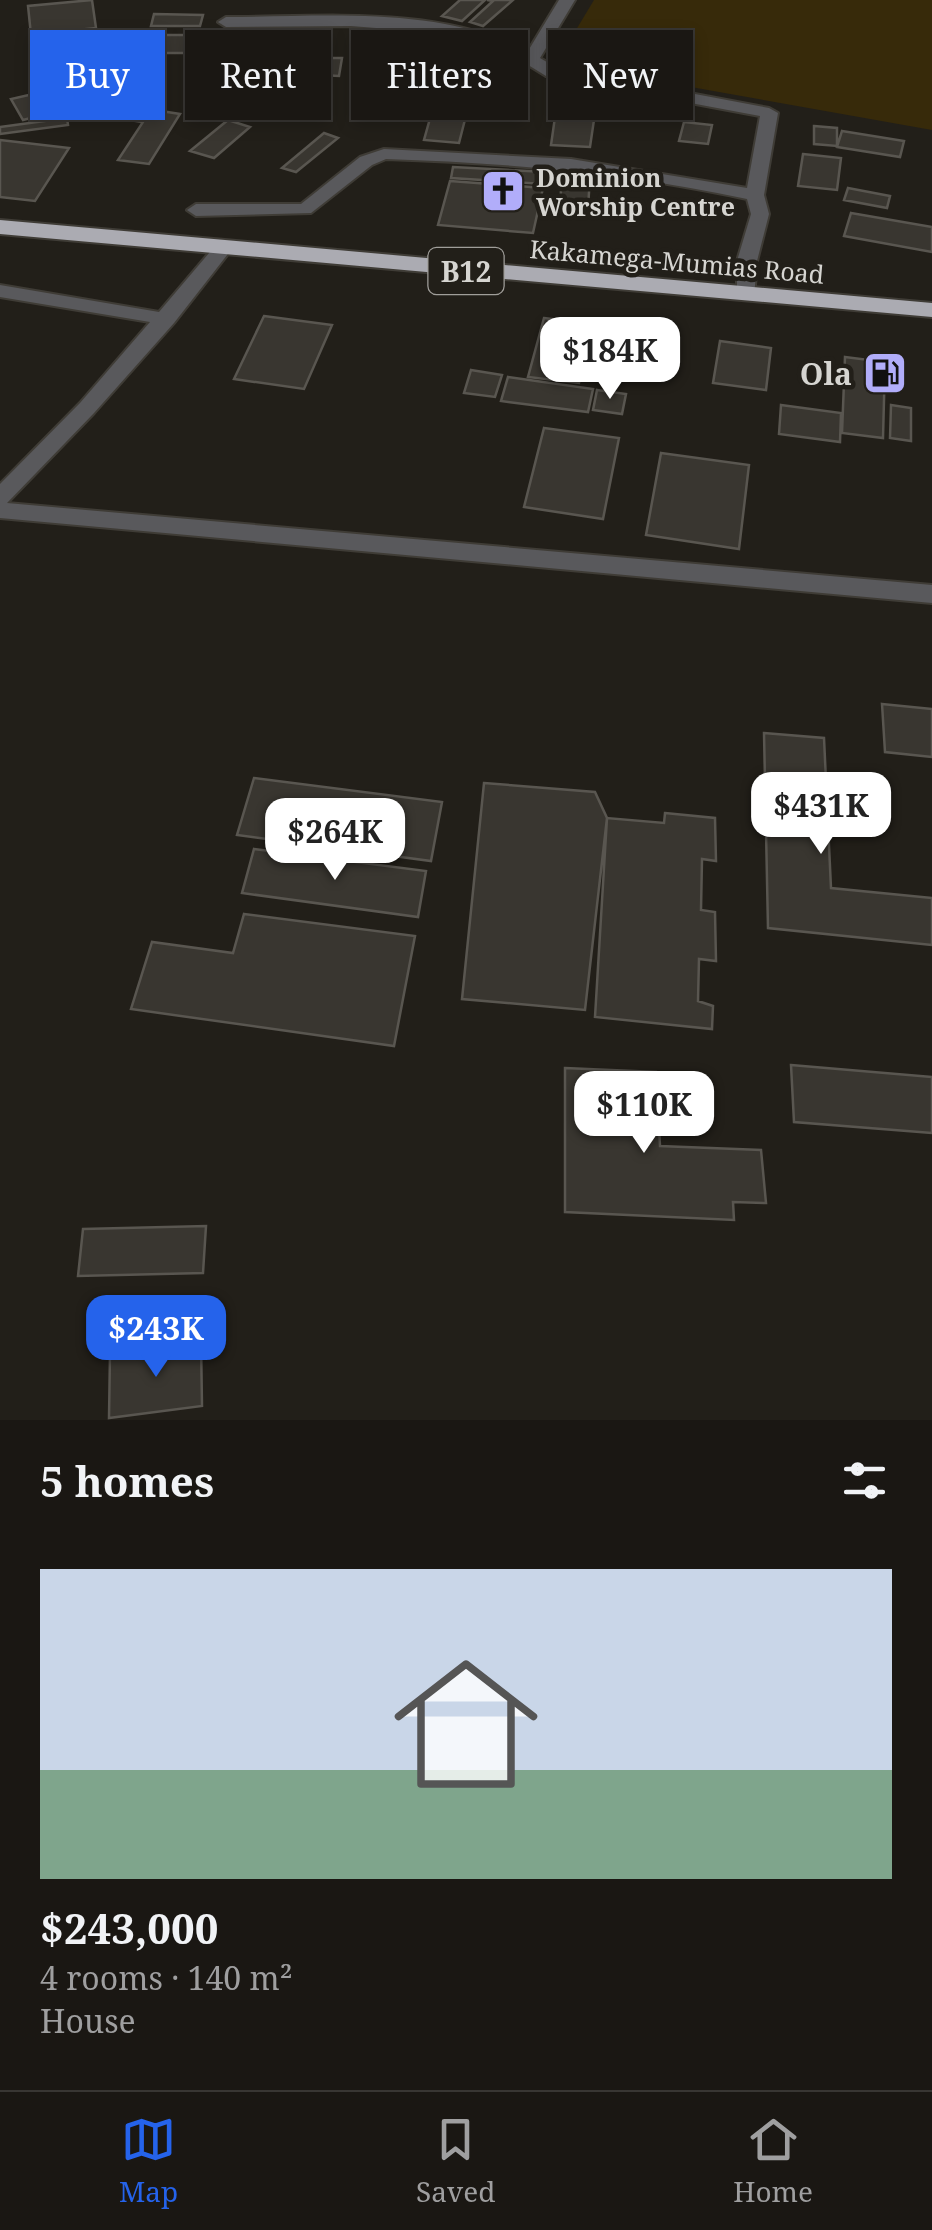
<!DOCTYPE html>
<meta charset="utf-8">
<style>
:root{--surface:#1a1713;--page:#272421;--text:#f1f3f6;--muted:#9f9fa0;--line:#383633;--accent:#2563eb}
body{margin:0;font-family:"Noto Serif",serif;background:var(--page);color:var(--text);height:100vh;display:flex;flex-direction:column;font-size:38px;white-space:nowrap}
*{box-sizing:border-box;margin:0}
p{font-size:32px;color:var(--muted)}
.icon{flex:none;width:55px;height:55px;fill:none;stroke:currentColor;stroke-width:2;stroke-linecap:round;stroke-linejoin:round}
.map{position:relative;height:1420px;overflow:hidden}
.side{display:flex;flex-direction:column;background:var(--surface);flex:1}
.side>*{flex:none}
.top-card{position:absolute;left:30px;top:30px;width:872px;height:90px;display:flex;gap:20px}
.price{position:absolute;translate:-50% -85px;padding:0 22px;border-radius:20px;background:#fff;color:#222;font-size:32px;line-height:65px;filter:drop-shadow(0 2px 5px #0008)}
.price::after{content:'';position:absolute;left:50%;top:60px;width:30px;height:22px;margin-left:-15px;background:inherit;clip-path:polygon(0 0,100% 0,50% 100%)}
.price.on{background:var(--accent);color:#fff}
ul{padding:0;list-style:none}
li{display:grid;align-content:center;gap:20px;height:530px;padding:0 40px}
li span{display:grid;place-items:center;height:310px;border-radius:0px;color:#555}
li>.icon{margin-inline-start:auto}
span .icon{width:180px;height:180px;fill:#fffc;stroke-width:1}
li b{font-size:42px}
h2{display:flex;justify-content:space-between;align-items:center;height:120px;padding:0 40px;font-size:42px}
.chip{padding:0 35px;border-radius:0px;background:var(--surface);box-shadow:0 5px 15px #0003,0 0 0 2px var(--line);font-size:35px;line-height:90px}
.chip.on{background:var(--accent);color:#fff}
.dock{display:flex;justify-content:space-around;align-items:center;height:140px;border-top:2px solid var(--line);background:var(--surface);font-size:28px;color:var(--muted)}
.dock a{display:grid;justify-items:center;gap:5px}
.dock .on{color:var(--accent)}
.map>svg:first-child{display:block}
.green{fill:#372a0a}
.building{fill:#393630;stroke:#595650;stroke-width:2.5}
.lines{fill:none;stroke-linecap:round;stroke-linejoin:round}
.street-casing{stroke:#3f3c36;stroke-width:4}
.highway-casing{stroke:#3f3c36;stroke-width:4}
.street{fill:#59595c;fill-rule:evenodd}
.highway{fill:#ababb2;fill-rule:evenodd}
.labels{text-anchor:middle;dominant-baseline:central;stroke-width:9;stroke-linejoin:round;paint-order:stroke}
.far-poi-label{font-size:25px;font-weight:bold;fill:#d6d5d1;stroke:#221f19;text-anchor:start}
.far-street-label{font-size:25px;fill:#d6d5d1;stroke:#221f19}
.shield{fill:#221f19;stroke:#a09e9a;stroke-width:2.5}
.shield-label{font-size:28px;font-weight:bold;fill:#d6d5d1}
.poi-label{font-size:30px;font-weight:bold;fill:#d6d5d1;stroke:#221f19;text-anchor:end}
</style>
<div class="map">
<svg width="932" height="1420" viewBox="0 0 932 1420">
<rect width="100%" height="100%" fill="#221f19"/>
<!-- green -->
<path class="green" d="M594 0H932V130L556 63Z"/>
<!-- building -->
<path class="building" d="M92 0 96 28 31 35 28 6Z
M460 0H485L462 21 442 16Z
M487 0H513L483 26 470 22 493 1Z
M154 14 203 15 200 26H151Z
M151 35H214L211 53H147Z
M249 50H275L271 83H245Z
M316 57 317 75 284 76V58Z
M323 58H342L339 76 321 75Z
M279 85 315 92 295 117 259 109Z
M42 92 54 112 23 120 11 99Z
M436 97 470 100 459 143 424 140Z
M369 98 399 105 391 114 361 108Z
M110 103 180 114 149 164 118 160 143 122 101 116Z
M555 117 594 120 590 147 551 145Z
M67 118 68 125 0 134V127Z
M228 120 250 127 214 158 190 151Z
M684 122 712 125 708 144 679 141Z
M814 126 837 128V146L814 144Z
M842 131 904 141 900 157 837 147Z
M324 133 338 138 296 172 282 168Z
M0 140 69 148 35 201 0 197Z
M803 154 841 158 837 190 798 186Z
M453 167 546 172 544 184 451 178Z
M562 175 590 177 588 208 560 206Z
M450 181 543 188 533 233 438 225Z
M848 188 890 196 887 208 844 200Z
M851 213 932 227V252L844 236Z
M264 316 332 325 304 389 234 379Z
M544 318 592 324 579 383 528 377Z
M720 341 771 348 766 390 713 383Z
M845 357 885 362 883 438 842 433Z
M471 370 502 375 495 397 464 393Z
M508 377 593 389 588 412 501 401Z
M597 390 626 394 622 414 593 410Z
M781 405 841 413 840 442 779 434Z
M891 405 911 408V441L890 438Z
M544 428 619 438 603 519 524 507Z
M661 453 749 465 739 549 646 535Z
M882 704 932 709V757L885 752Z
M764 733 824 738 831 888 932 898V945L768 928Z
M254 778 442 802 431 861 237 835Z
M484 783 595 792 607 818 585 1010 462 999Z
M665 813 715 818 716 861 702 859 701 910 715 912 716 961 699 959 698 1001 713 1006 712 1029 595 1017 607 818 664 823Z
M254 849 426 871 418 917 242 893Z
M244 914 415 936 394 1046 131 1009 152 942 233 953Z
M791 1065 932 1077V1133L794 1122Z
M565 1068 656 1072 660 1146 761 1150 766 1203 733 1202 734 1220 565 1212Z
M206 1226 203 1273 78 1276 83 1229Z
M201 1341 202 1406 109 1418 110 1353Z"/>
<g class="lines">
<!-- street casing -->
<g class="street-casing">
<path id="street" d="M559 0H575L540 58 557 68 769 108 778 113 764 195 769 214 757 261 754 297 747 299 737 293V261L751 214 747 199C628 173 508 163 386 159L372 165 311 213 196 216 187 210 196 204H301L360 157 384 149 571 159 747 188 760 116 546 76 512 55 438 33 351 26 226 27 218 22 226 17C324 17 437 5 528 51Z
M222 244 231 250 174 323 94 413 7 503 932 585V603L0 518V484L80 403 150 322 0 297V285L159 312 215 246Z"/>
</g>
<!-- highway casing -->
<g class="highway-casing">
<path id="highway" d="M0 220 932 303V317L0 234Z"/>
</g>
<!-- street -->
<use href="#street" class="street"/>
<!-- highway -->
<use href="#highway" class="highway"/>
</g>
<!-- icons -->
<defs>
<g id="church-square" transform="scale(2.25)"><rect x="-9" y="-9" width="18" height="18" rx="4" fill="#b1adfa" stroke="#221f19"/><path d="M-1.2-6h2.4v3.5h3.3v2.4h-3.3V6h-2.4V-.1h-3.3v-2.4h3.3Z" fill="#111"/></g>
<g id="fuel-square" transform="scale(2.25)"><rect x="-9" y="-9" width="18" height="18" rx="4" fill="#b1adfa" stroke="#221f19"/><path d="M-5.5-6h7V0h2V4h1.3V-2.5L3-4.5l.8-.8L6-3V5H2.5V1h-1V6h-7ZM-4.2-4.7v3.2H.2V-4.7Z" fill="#111"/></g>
</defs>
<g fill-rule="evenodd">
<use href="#church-square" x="503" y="191"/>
<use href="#fuel-square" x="885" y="373"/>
</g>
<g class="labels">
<!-- far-poi labels -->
<g class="far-poi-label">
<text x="536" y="177">Dominion<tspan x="536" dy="29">Worship Centre</tspan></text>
</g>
<!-- far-street labels -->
<g class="far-street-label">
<text transform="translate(677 261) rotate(5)">Kakamega-Mumias Road</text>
</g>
<!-- shield labels -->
<rect class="shield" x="428.5" y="248" width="75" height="46" rx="8"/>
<g class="shield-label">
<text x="466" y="271">B12</text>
</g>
<!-- poi labels -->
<g class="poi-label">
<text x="852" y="373">Ola</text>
</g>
</g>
</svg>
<b class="price" style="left:610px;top:402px">$184K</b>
<b class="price" style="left:821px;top:857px">$431K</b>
<b class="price" style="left:335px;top:883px">$264K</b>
<b class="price" style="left:644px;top:1156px">$110K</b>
<b class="price on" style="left:156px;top:1380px">$243K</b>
<div class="top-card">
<a class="chip on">Buy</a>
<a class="chip">Rent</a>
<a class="chip">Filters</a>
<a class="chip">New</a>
</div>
</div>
<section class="side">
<h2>5 homes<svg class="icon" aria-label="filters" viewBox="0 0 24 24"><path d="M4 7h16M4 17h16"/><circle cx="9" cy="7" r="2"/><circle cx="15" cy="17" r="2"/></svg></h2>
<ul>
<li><span style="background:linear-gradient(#c9d6e8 65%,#7fa58c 0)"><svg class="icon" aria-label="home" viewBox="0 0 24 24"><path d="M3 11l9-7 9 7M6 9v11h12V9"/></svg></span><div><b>$243,000</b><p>4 rooms · 140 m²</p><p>House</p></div></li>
</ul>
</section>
<nav class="dock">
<a class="on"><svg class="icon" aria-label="map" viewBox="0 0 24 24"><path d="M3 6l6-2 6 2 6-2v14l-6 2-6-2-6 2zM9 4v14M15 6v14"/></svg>Map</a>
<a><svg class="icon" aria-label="saved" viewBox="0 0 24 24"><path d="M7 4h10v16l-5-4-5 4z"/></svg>Saved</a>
<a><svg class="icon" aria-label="home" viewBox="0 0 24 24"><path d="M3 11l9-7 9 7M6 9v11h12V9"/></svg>Home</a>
</nav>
